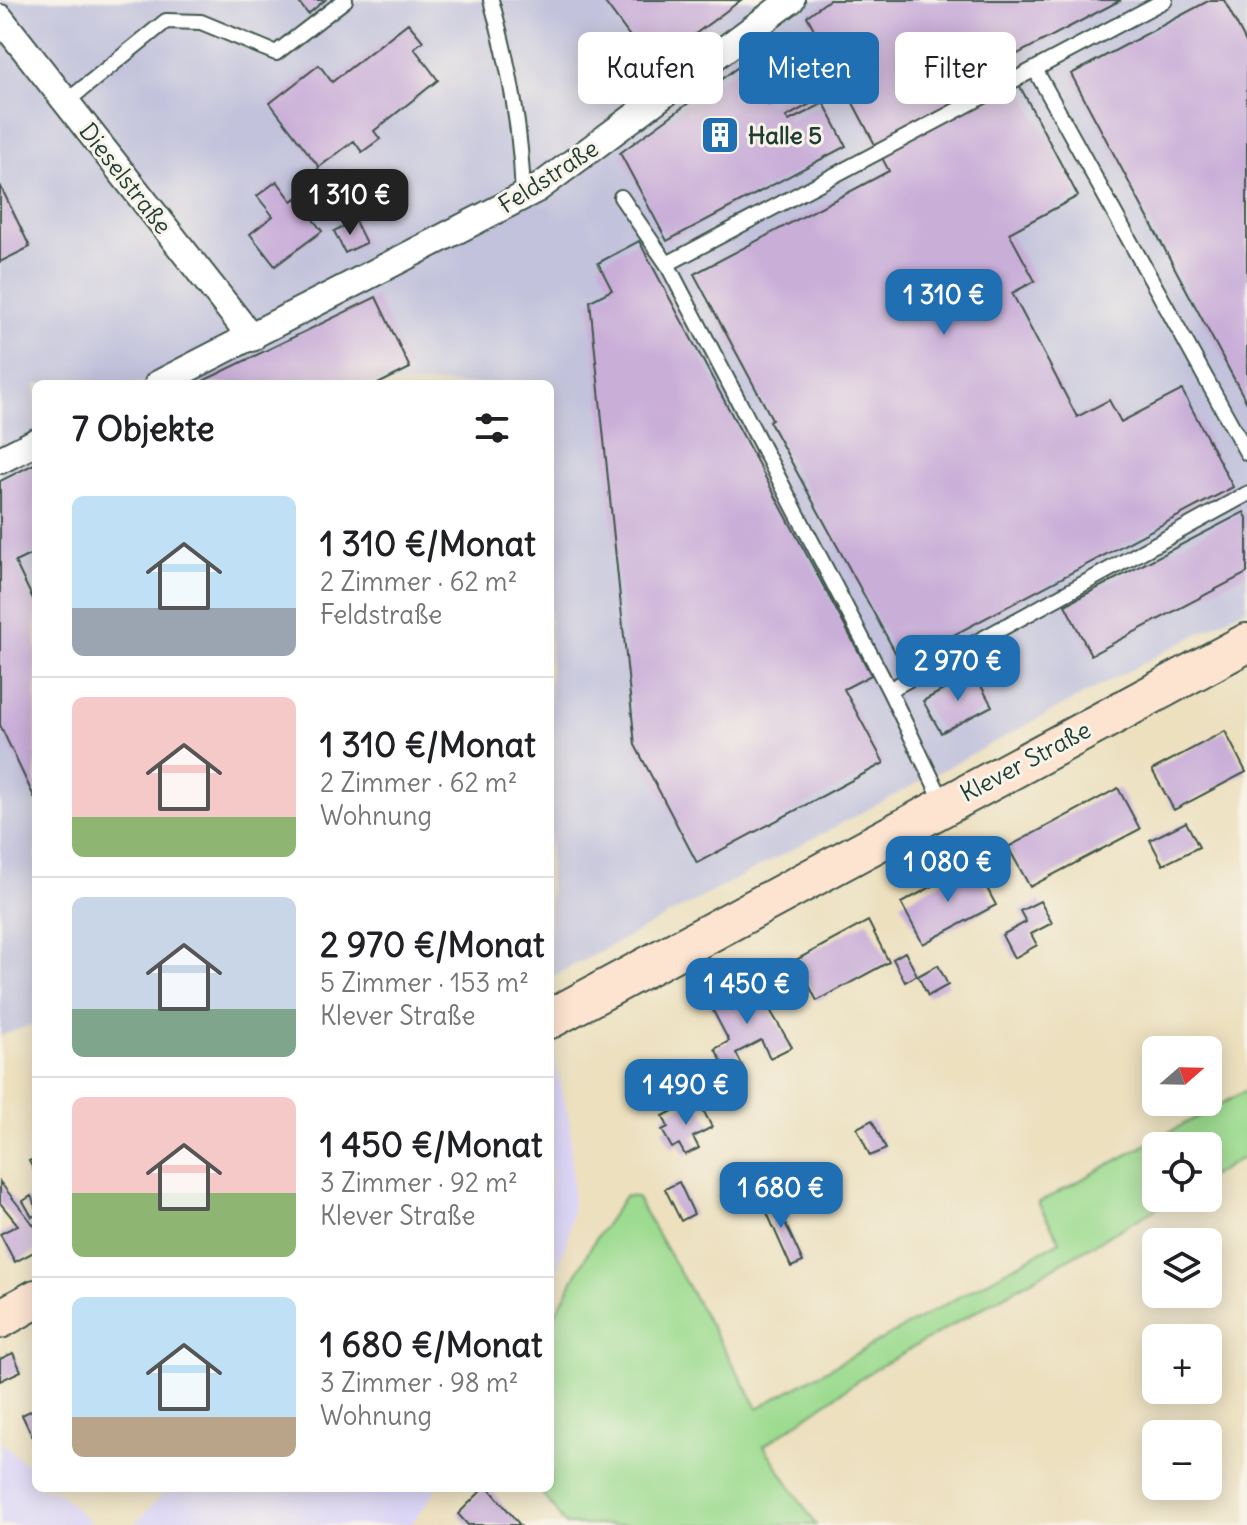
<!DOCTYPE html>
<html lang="de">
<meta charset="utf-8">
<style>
:root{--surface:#fff;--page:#f2f2f2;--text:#202124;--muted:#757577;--line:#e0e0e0;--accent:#1f6fb2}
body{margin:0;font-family:Delius,sans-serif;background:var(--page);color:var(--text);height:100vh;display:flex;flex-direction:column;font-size:30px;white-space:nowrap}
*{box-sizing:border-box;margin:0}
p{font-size:26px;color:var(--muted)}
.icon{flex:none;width:44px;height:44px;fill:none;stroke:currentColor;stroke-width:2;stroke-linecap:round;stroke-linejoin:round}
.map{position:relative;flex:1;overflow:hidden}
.sheet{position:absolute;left:32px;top:380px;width:522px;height:1112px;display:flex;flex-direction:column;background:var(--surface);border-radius:12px;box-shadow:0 4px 20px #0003}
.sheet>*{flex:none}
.hud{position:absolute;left:578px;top:32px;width:548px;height:72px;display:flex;gap:16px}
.needle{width:52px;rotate:70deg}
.buttons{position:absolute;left:1142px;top:1036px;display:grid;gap:16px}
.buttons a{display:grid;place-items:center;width:80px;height:80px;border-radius:12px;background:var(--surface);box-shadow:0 4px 20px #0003;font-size:40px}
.price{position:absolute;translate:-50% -68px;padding:0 18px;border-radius:16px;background:var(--accent);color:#fff;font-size:26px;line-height:52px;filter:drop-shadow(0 2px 4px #0008)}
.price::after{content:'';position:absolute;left:50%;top:48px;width:24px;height:18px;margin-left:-12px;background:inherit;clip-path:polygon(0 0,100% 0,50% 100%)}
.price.active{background:#222;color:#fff}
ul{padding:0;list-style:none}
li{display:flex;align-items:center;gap:24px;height:200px;padding:0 40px}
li+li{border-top:2px solid var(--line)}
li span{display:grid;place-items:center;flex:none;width:224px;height:160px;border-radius:12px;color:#555}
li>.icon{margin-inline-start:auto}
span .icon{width:96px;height:96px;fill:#fffc;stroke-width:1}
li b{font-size:34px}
h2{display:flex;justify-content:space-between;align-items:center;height:96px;padding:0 40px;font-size:34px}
.tag{padding:0 28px;border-radius:12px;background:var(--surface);box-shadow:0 4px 20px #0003;font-size:28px;line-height:72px}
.tag.active{background:var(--accent);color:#fff}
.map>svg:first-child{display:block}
.built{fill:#dcd6f6}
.industrial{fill:#c2c2dc}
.green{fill:#9ddb90;stroke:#5e8c62;stroke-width:2}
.building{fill:#c9aed8}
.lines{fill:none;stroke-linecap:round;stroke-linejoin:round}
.lane-casing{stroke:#3e5549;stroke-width:18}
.street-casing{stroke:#3e5549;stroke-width:30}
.secondary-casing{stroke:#3e5549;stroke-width:42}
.lane{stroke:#fff;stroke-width:14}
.street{stroke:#fff;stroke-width:26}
.secondary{stroke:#fde4d1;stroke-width:38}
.labels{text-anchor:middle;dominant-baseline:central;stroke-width:6;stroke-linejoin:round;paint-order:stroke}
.poi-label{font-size:24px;font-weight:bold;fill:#1f3d34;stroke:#f7f3e8;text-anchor:start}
.street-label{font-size:24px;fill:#1f3d34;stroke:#f7f3e8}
</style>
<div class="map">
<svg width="1247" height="1525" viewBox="0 0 1247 1525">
<rect width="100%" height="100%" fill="#f7f3e8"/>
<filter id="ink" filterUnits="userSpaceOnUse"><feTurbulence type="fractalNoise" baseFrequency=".0125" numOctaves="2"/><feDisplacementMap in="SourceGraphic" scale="16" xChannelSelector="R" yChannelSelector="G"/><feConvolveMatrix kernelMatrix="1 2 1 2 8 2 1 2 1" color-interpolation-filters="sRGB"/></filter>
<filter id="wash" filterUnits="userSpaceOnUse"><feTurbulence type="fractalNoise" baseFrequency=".006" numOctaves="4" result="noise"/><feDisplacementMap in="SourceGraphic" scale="32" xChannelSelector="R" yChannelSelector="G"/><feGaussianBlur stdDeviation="1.8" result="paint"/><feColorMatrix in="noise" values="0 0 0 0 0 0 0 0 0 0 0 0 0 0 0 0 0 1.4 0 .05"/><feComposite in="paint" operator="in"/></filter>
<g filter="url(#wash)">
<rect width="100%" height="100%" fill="#ece0bf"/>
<!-- built -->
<path class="built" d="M553 1053 570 1124 573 1200 568 1238 550 1288V1055Z
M0 1441 36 1473V1488H53L94 1525H0Z
M168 1488H437L411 1525H134Z"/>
<!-- industrial -->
<path class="industrial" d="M0 0H1247V608L550 978V384H36V1023L0 1036Z"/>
<!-- green -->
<path class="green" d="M1247 1090V1155L1208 1178V1146H1156V1198H1175L870 1372 764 1446 816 1525H566L538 1488H550V1324L593 1243 625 1196 636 1197 758 1408 1060 1241 1038 1203Z"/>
<g id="blocks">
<!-- building -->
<path class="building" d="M297 0H325L308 14Z
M603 0H741L652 66Z
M829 0H1121L1006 60 1078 196 1009 233 1035 281 1012 293 1077 417 1109 400 1121 422 1182 390 1233 487 901 663 769 421 772 419 694 274 889 171 807 16Z
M1210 0H1224L1247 44V403L1071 74Z
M408 23 423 41 414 48 438 80 374 131 380 139 362 152 354 141 319 167 270 103 319 65 332 82Z
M745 62 768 105 812 81 821 98 786 117 789 121 824 103 846 146 667 241 620 153Z
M318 169 326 180 312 190 305 180Z
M277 181 292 201 296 198 322 231 275 266 250 234 273 216 257 196Z
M0 185 30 247 0 262Z
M355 221 366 243 345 253 334 231Z
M639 241 871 675 844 689 884 763 697 863 635 745 594 341 590 301 612 290 598 263Z
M376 297 410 368 378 384H197Z
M36 463V552L15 562 36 605V801L0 725V481Z
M1244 512 1247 518V573L1091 655 1065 605Z
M974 673 992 706 941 733 923 701Z
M1225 731 1246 772 1174 810 1152 770Z
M1118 788 1140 829 1030 887 1008 847Z
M1186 822 1199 847 1163 865 1150 840Z
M974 864 996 905 923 944 901 903Z
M1040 901 1052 923 1031 934 1037 945 1014 958 1002 935 1026 922 1020 911Z
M868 921 889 962 817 1001 796 960Z
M905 952 917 975 905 982 893 959Z
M938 965 948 985 928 996 918 976Z
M754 983 792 1047 770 1058 761 1040 736 1053 743 1067 729 1075 715 1049 729 1041 710 1005Z
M692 1101 697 1111 702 1108 712 1127 693 1137 699 1148 685 1155 679 1144 672 1148 662 1130 668 1127 663 1116Z
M872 1120 886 1149 870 1156 857 1128Z
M36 1158V1174L29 1161Z
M0 1182 36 1228V1251L15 1262 0 1234 18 1225 0 1203Z
M679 1182 694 1214 681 1221 665 1189Z
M771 1192 803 1262 791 1267 760 1197Z
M31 1196 36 1206V1215L32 1217 23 1201Z
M13 1353 21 1371 0 1381V1359Z
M36 1408V1434L32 1436 22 1415Z
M484 1488H489L520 1525H468L458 1514Z"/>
</g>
</g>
<g filter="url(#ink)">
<use href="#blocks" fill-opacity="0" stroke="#3e5549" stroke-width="2"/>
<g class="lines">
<!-- lane casing -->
<g class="lane-casing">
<path id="lane" d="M491 0C509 63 521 130 523 196
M1036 71 1247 453
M66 102 166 21 201 22 276 53 345 0
M621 197 667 264 1165 0
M667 264 889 690 944 804
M889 690 1247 494"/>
</g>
<!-- street casing -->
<g class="street-casing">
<path id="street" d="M0 18 252 338
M158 384 537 189 791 0
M0 460 36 442"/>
</g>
<!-- secondary casing -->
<g class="secondary-casing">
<path id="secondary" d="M550 1019 1247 643
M0 1319 36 1299"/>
</g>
<!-- lane -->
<use href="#lane" class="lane"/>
<!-- street -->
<use href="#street" class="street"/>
<!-- secondary -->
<use href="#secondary" class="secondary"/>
</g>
</g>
<!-- icons -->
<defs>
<g id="building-square" transform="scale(2)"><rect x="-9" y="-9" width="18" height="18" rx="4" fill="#1f6fb2" stroke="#f7f3e8"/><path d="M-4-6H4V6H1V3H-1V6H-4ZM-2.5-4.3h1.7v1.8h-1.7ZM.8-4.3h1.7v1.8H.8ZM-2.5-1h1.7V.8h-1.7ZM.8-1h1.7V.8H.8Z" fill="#fff"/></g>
</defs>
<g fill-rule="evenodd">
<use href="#building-square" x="720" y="135"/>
</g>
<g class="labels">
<!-- poi labels -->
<g class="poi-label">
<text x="748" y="135">Halle 5</text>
</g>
<!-- street labels -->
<g class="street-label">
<text transform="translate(548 176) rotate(-33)">Feldstraße</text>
<text transform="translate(126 178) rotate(52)">Dieselstraße</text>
<text transform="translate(1025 761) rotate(-28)">Klever Straße</text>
</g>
</g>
</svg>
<div class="buttons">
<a><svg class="needle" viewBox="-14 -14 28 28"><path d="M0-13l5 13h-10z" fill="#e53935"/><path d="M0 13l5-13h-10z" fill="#757577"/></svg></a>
<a><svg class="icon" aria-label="locate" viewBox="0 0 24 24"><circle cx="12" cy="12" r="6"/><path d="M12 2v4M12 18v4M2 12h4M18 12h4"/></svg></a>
<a><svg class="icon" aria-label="layers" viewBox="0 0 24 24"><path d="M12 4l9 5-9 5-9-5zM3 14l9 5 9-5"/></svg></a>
<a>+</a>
<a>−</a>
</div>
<b class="price active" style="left:350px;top:237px">1 310 €</b>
<b class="price" style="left:944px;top:337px">1 310 €</b>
<b class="price" style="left:958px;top:703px">2 970 €</b>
<b class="price" style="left:948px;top:904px">1 080 €</b>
<b class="price" style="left:747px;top:1026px">1 450 €</b>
<b class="price" style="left:686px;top:1127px">1 490 €</b>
<b class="price" style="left:781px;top:1230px">1 680 €</b>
<div class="hud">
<a class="tag">Kaufen</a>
<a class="tag active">Mieten</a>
<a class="tag">Filter</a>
</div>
<section class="sheet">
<h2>7 Objekte<svg class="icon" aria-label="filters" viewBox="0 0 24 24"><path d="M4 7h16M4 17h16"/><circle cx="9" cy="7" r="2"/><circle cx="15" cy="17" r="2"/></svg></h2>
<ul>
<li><span style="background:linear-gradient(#bfe0f5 70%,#9aa5b1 0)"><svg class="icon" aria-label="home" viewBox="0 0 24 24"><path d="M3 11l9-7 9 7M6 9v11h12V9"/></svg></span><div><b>1 310 €/Monat</b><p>2 Zimmer · 62 m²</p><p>Feldstraße</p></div></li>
<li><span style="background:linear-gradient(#f6c9c9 75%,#8fb573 0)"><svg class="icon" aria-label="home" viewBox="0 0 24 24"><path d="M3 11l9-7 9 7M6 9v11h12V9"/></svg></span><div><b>1 310 €/Monat</b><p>2 Zimmer · 62 m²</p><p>Wohnung</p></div></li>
<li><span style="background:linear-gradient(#c9d6e8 70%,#7fa58c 0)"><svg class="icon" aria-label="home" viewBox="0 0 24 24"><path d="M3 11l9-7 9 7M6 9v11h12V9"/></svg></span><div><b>2 970 €/Monat</b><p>5 Zimmer · 153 m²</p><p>Klever Straße</p></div></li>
<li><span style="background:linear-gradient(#f6c9c9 60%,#8fb573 0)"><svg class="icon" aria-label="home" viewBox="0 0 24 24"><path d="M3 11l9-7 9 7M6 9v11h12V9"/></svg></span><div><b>1 450 €/Monat</b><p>3 Zimmer · 92 m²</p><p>Klever Straße</p></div></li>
<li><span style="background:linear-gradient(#bfe0f5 75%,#b9a48a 0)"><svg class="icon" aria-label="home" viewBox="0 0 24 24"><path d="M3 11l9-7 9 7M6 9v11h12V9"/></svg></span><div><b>1 680 €/Monat</b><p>3 Zimmer · 98 m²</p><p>Wohnung</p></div></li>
</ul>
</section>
</div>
